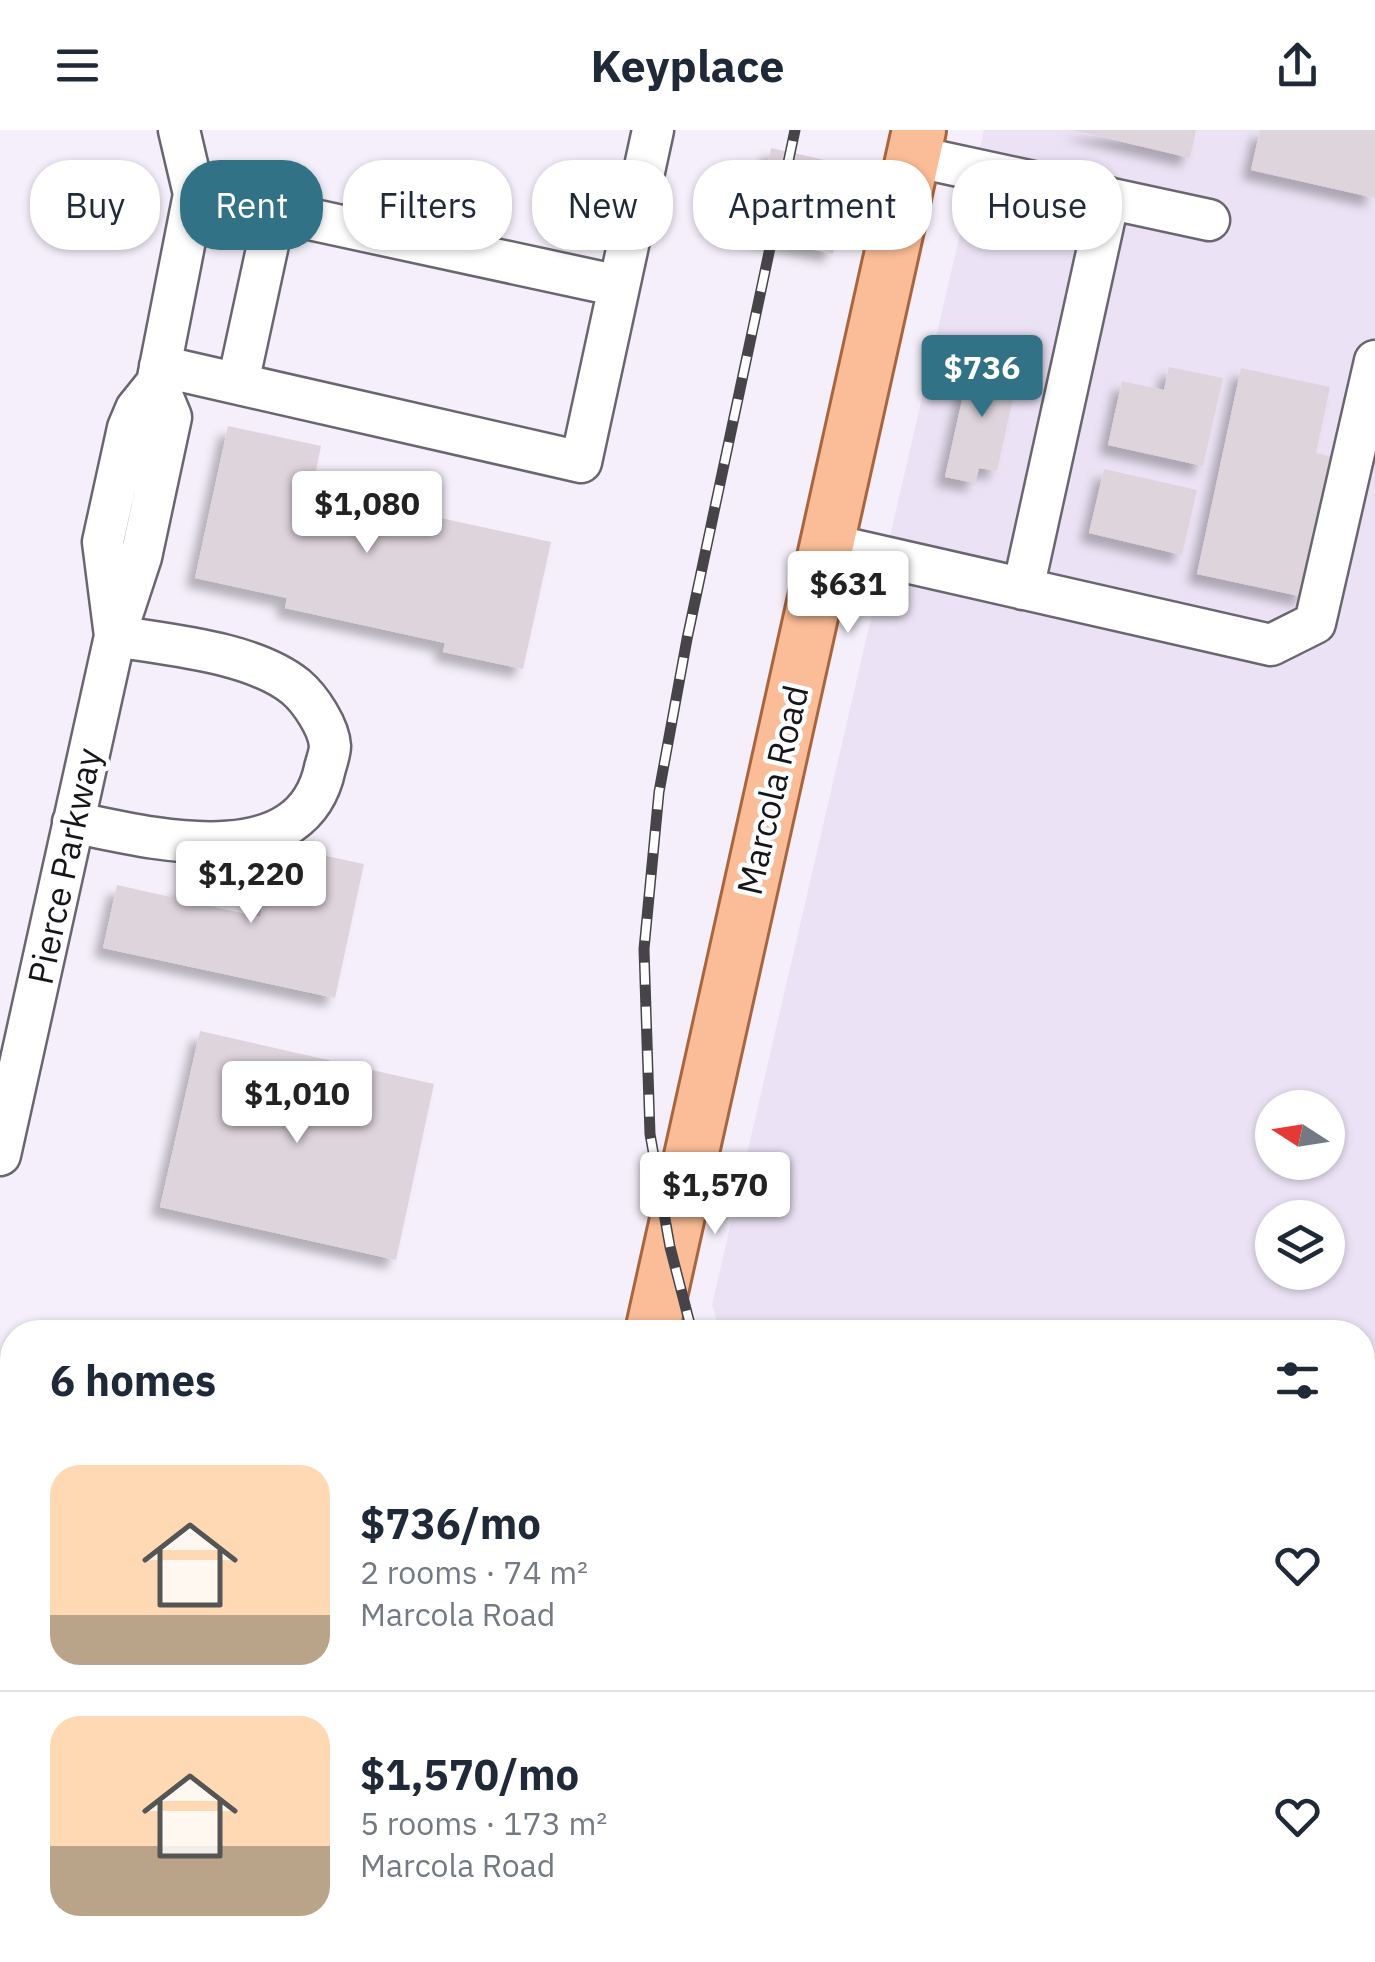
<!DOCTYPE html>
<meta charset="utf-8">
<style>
:root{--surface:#fff;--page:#f6f6f7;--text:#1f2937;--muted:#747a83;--line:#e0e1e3;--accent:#327286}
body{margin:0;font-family:"IBM Plex Sans",sans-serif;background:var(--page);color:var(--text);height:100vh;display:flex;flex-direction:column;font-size:38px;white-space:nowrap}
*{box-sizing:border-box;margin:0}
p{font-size:32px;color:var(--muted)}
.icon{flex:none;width:55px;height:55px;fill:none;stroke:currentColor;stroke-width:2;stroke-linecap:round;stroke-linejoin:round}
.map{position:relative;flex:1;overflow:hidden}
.details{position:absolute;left:0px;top:1190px;width:1375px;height:642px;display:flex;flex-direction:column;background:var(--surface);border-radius:40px 40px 0 0;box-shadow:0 2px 8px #0004}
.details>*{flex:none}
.hud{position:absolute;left:30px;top:30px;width:1315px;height:90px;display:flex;gap:20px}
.needle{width:65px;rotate:282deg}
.fabs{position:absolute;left:1255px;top:960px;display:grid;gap:20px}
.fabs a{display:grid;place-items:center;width:90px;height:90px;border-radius:50%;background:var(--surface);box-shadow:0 2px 8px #0004;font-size:50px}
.price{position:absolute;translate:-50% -85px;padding:0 22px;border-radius:10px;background:#fff;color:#222;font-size:32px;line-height:65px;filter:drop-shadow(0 2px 5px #0008)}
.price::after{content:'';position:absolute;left:50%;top:60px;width:30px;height:22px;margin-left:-15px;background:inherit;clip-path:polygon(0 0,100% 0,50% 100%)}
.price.active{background:var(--accent);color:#fff}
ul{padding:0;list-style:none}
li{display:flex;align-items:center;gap:30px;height:250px;padding:0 50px}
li+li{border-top:2px solid var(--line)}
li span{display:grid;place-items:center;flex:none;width:280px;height:200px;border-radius:30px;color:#555}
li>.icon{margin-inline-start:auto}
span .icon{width:120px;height:120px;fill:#fffc;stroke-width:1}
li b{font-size:42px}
h2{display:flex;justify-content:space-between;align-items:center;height:120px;padding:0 50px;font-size:42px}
.tag{padding:0 35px;border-radius:40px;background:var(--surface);box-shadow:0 2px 8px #0004;font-size:35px;line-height:90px}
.tag.active{background:var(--accent);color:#fff}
header{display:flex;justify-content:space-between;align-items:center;height:130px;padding:0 50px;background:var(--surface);font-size:45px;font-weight:700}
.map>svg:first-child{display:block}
.built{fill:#ebe3f5;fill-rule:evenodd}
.water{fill:#81b5de;stroke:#6185a3;stroke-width:2.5}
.building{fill:#ded4dc;filter:url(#shadow)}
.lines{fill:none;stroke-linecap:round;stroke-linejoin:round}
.minor-casing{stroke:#6a666f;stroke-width:45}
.major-casing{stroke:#a9663e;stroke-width:58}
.minor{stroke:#fff;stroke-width:40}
.major{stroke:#fbbd97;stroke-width:52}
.rail-casing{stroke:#464449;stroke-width:11}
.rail{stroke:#fff;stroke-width:8;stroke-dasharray:22;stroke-linecap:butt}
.labels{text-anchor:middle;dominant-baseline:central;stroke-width:9;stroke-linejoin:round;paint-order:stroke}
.street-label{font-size:35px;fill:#171519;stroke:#fff}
</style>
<header><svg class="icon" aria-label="menu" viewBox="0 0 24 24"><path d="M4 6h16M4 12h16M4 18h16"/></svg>Keyplace<svg class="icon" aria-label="share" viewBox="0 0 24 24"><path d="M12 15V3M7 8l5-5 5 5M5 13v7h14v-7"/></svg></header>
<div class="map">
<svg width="1375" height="1832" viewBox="0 0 1375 1832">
<defs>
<filter id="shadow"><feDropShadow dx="-9" dy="9" stdDeviation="5" flood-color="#0004"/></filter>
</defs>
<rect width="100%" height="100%" fill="#f4effa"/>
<!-- built -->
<path class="built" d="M984 0H1375V1832H1036L1027 1820H1362V1202H720L712 1175ZM1272 978H1328V1032H1272ZM1272 1088H1328V1142H1272Z"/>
<!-- water -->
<path class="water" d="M1136 1820H1261L1265 1832H1147Z"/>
<!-- building -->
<path class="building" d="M1073 0H1196L1190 28Z
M1260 0H1375V68L1251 40Z
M771 18 852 36 833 124 753 106Z
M971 229 1019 240 997 341 979 338 975 353 945 347Z
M1169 237 1223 248 1203 336 1108 315 1122 251 1164 260Z
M1241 238 1330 257 1316 323 1334 327 1304 467 1197 444Z
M228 296 321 316 312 360 551 412 523 539 443 522 445 513 285 478 287 468 195 448Z
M1104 339 1197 360 1182 425 1089 403Z
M275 715 364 734 335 868 103 818 117 755 175 768 177 758 207 764 205 775 260 787Z
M200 901 434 954 396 1130 160 1077Z
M0 1454 12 1464V1475L0 1491Z
M7 1605 12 1609V1782L0 1772V1614Z
M61 1820H282L273 1832H77Z
M379 1820H455L453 1832H376Z"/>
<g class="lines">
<!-- minor casing -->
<g class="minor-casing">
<path id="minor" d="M913 26 1209 90
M194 64 619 156
M160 236 581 332 653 0
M238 253 275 82
M827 414 1271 515 1315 493 1375 231
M1023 459 1109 68
M73 692C149 708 302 748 325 638 327 631 330 622 330 616 329 597 310 569 296 557 253 522 169 515 115 506L103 412 128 298 136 279 157 253
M0 1025 115 506 141 427 171 287 157 253 194 64 179 0"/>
</g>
<!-- major casing -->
<g class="major-casing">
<path id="major" d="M652 1202 919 0
M517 1832 519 1820"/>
</g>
<!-- minor -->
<use href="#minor" class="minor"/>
<!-- major -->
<use href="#major" class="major"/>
<!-- rail casing -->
<g class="rail-casing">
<path id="rail" d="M692 1202 670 1117 650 1004 644 819 659 662 687 509 795 0
M1016 1820 1026 1832"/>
</g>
<!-- rail -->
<use href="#rail" class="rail"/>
</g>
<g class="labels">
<!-- street labels -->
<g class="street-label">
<text transform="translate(772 660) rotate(-77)">Marcola Road</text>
<text transform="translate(64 736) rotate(-78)">Pierce Parkway</text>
</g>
</g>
</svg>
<div class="fabs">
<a><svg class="needle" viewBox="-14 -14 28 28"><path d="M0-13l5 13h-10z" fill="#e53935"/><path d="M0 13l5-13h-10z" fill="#747a83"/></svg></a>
<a><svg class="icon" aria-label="layers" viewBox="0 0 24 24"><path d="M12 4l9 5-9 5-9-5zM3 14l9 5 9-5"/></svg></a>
</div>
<b class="price active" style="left:982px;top:290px">$736</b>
<b class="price" style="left:367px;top:426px">$1,080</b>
<b class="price" style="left:848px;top:506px">$631</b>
<b class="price" style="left:251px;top:796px">$1,220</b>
<b class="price" style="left:297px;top:1016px">$1,010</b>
<b class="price" style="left:715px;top:1107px">$1,570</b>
<div class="hud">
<a class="tag">Buy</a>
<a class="tag active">Rent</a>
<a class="tag">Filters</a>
<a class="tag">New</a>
<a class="tag">Apartment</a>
<a class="tag">House</a>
</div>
<section class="details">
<h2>6 homes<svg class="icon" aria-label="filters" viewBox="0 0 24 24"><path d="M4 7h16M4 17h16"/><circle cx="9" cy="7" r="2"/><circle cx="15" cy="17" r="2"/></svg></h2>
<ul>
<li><span style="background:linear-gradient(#ffd9b3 75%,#b9a48a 0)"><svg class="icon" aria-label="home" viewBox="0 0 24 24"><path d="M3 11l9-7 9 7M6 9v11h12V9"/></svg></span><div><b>$736/mo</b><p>2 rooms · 74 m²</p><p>Marcola Road</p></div><svg class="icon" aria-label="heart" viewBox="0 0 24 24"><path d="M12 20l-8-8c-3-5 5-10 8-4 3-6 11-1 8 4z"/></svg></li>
<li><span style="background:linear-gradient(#ffd9b3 65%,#b9a48a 0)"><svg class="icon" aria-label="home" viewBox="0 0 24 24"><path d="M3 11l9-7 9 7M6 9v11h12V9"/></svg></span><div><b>$1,570/mo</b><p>5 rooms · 173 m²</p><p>Marcola Road</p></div><svg class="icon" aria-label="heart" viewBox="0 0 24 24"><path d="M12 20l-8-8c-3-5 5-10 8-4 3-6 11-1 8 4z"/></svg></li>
</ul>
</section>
</div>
